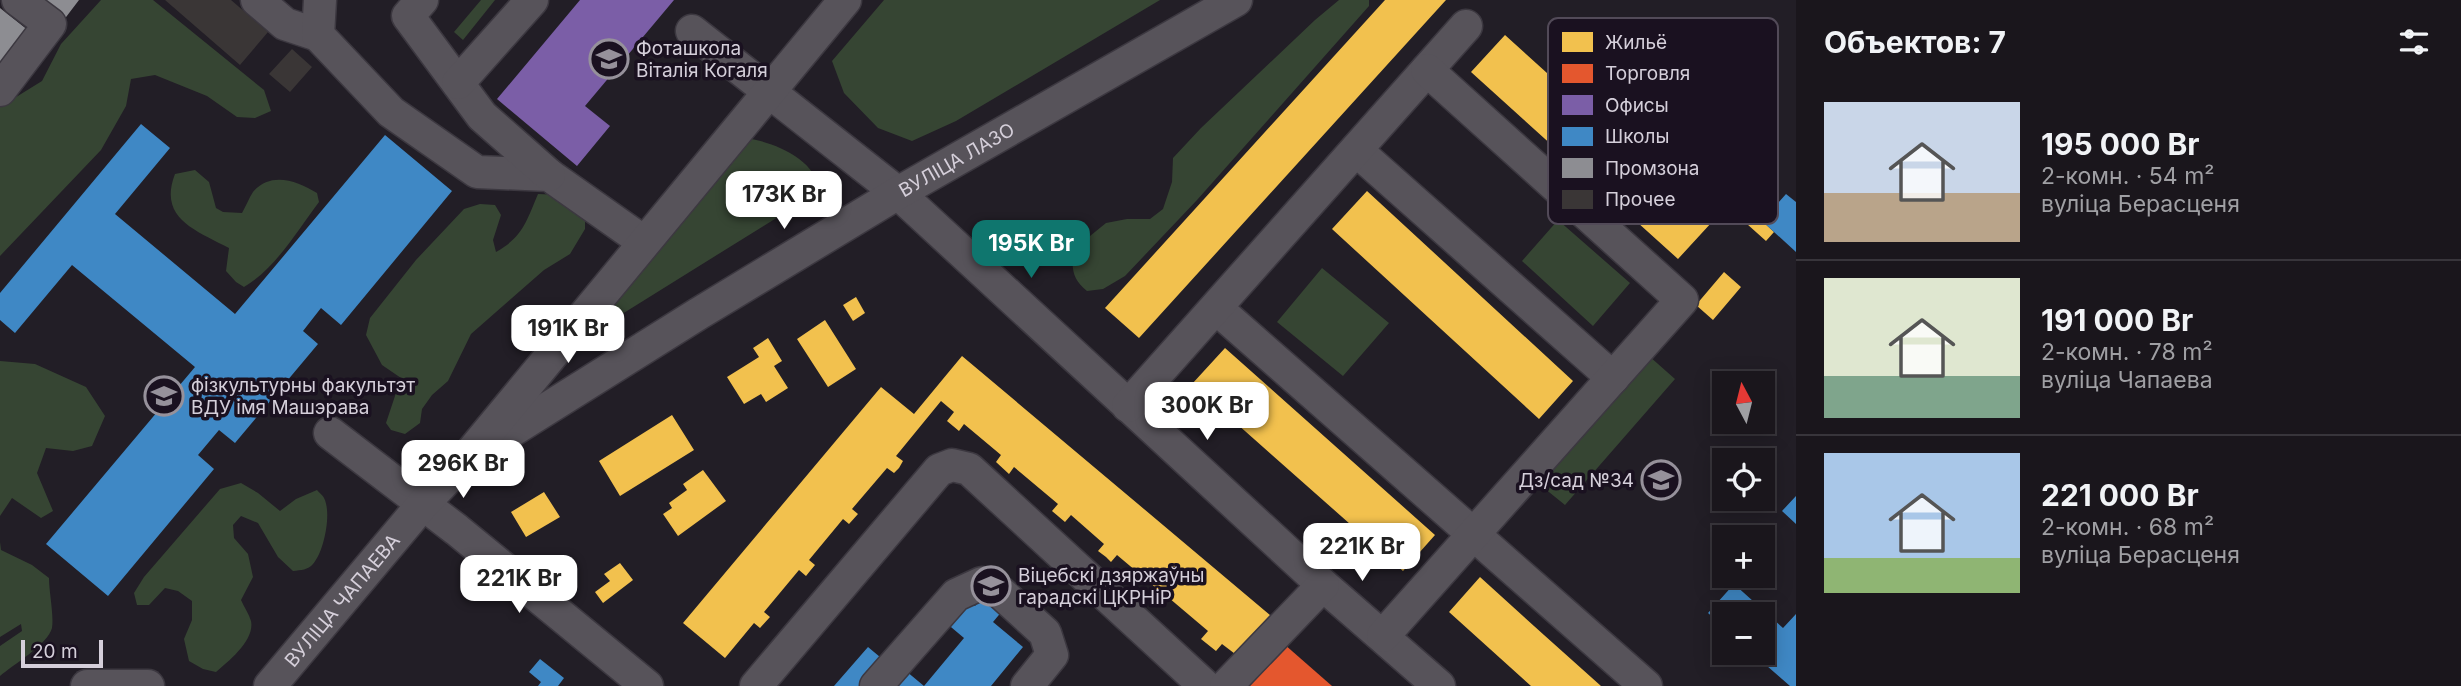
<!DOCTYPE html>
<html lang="ru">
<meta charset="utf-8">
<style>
:root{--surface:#1a161c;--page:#231f25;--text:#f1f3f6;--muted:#9f9fa3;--line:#38353b;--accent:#0f766e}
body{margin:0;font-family:Inter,sans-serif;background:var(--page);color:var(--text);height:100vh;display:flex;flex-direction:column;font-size:26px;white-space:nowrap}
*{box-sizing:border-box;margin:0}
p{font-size:23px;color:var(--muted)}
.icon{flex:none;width:38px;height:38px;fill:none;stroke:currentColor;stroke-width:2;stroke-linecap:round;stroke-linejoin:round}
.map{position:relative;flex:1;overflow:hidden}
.side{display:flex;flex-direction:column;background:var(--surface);width:665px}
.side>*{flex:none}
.needle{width:46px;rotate:353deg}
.fabs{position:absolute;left:1712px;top:371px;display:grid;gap:14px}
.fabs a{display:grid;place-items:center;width:63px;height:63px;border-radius:0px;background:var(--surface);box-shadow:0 4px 18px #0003,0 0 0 2px var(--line);font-size:35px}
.scale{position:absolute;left:21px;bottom:18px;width:82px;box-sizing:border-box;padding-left:7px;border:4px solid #d5cfda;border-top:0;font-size:19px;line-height:24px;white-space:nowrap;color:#d5cfda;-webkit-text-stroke:5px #1a1120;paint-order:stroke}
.price{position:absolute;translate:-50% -60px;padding:0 16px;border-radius:14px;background:#fff;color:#222;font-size:23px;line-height:46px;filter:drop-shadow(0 2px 4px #0008)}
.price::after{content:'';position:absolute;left:50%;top:42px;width:21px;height:16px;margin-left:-10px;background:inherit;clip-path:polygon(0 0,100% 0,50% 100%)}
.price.on{background:var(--accent);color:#fff}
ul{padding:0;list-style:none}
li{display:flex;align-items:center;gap:21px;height:175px;padding:0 28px}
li+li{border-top:2px solid var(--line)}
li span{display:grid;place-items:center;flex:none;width:196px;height:140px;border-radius:0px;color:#555}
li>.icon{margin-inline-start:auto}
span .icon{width:84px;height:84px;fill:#fffc;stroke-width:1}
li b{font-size:30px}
h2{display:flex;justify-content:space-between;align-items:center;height:84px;padding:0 28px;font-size:30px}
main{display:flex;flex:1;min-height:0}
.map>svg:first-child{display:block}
.green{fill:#364533}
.homes{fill:#f2c14e}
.shops{fill:#e4572e}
.offices{fill:#7b5ea7}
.schools{fill:#3f88c5}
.industry{fill:#8d8d92}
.building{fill:#3a3636}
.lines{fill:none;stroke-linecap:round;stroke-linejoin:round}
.minor-casing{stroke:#3c3840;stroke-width:35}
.minor{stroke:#57535a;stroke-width:32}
.labels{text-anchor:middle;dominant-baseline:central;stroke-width:7;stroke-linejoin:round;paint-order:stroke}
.poi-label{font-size:19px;fill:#d5cfda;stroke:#1a1120;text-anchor:start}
.street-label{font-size:19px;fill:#d5cfda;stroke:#1a1120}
.key{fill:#1a1120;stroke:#524a58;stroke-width:2}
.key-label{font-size:19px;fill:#d5cfda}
</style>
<main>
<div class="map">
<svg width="1796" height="686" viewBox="0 0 1796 686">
<rect width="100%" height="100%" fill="#221e26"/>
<!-- green -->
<path class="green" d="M101 0H153L264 90 271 111 255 118 237 117 207 96 155 75 131 79 126 106 101 150 0 256V107L42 81 61 44Z
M481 0H495L463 40 454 32Z
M884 0H1160L956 121 912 141 878 128 844 93 832 61Z
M1339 0H1369V6L1197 200 1125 276 1103 289 1087 291C1072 279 1071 268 1074 249L1106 223 1127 219H1150L1163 209 1172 182 1173 158 1201 128 1315 20Z
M751 139C776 143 820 162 818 192L582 339 735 148Z
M195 170 209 182 216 208 223 212 242 213C246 206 249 198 253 192 271 171 297 181 317 193L319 202C297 231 276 268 244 287L236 282 226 271 229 248C195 230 158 218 175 174Z
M538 194 563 195 585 217V229L570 254 544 270 471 334 448 381 432 395 422 409 420 423 405 434 391 430 386 423 401 378 382 365 366 335 370 318 416 260 464 209 480 204 495 205 501 215 493 240 496 252C523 237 527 220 538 194Z
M1558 220 1630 283 1593 326 1522 261Z
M1322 268 1389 323 1343 376 1277 322Z
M1649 356 1675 379 1565 505 1539 484Z
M0 361 35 364 86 387 105 416 92 446 73 451 46 448 37 473 53 511 41 518 12 498 0 516Z
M241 483 258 493 280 511 296 499 317 490C319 493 323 495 324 498 332 513 324 552 313 564 308 570 301 570 293 571L278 557 258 523 241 516 233 525 234 538 248 554 253 577 241 600C244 607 249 614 251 621 255 640 229 661 216 672L203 669 189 661 184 639 192 620V601L178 591 165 588 149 605H137L134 593 144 577 220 489Z
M0 542 1 550 32 565 49 578C49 592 54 615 52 628 48 644 13 665 0 676V646L22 631 21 624 0 637Z"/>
<!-- homes -->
<path class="homes" d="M1385 0H1446L1139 338 1105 308Z
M1505 35 1712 222 1678 259 1471 72Z
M1367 191 1573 381 1539 419 1332 229Z
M1763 206 1770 212 1762 221 1774 232 1766 241 1747 224Z
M1724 272 1741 287 1713 320 1696 305Z
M856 297 865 313 853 321 843 305Z
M825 320 856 369 828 387 797 339Z
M768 338 782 361 774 366 788 388 766 402 761 394 744 404 727 377 759 357 753 348Z
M1225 348 1435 535 1403 571 1192 384Z
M962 356 1276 620 1243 660 1222 644 1216 651 1201 639 1208 631 1169 598 1163 605 1150 594 1155 587 1117 555 1111 562 1106 557 1098 551 1104 544 1071 515 1065 522 1052 511 1058 504 1014 467 1009 474 996 462 1001 455 964 424 959 431 947 421 954 412 941 401 896 456 903 461 899 468 894 473 887 468 852 509 858 514 849 524 843 519 809 560 815 565 810 571 806 576 799 570 764 612 770 617 760 628 754 623 725 658 683 623 881 387 914 414Z
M672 415 694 450 620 496 599 461Z
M703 470 726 501 678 536 663 514 672 508 669 503 687 490 683 484Z
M544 492 560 517 526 537 511 512Z
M620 563 633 580 603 603 595 592 610 581 604 574Z
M1480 577 1544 635 1601 686H1531L1449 612Z"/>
<!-- shops -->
<path class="shops" d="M1284 644 1332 686H1246Z"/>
<!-- offices -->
<path class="offices" d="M580 0H674L585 106 610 126 577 166 497 99Z"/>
<!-- schools -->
<path class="schools" d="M141 124 170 148 115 214 235 314 385 135 452 191 341 325 321 308 303 331 318 344 235 443 219 430 198 455 214 469 108 596 46 544 195 367 72 265 15 333 0 320V293Z
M1786 194 1796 202V252L1762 221Z
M1796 496V524L1782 511Z
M1734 584 1783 628 1796 614V686H1790L1752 653H1762V614H1724V627L1708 613Z
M984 595 1003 610 993 622 1023 647 991 686H924L964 638 945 622 965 598 975 606Z
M868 647 886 662 865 686H834Z
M540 659 564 678 558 686H538L541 682 529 672Z
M906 671 924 686H893Z"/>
<!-- industry -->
<path class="industry" d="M28 0H79L60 25Z
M0 8 29 31 2 65 0 63Z"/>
<!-- building -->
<path class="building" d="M165 0H231L268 32 240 65Z
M292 49 312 67 290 92 269 74Z"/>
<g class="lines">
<!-- minor casing -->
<g class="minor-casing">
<g id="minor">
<path d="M257 0 285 24 318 35"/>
<path d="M320 0 318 35 391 112 477 172 549 175 644 242"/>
<path d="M422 0 408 16 482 116 549 175"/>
<path d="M692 31 898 193 1323 585 1439 686"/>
<path d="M458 83 532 0"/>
<path d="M0 90 50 24 18 0"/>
<path d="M1356 150 1613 378"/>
<path d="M1216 308 1646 686"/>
<path d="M1128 406 1466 26"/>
<path d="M330 433 457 530 647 686"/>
<path id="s1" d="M465 460 698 314 898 193 1236 0"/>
<path d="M1383 636 1682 300 1427 70"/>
<path d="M87 686H148"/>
<path id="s2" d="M270 686 423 504 465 460 845 0"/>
<path d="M756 686 939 470 952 465 969 469 1205 686"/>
<path d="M876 686 956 595 982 583 1000 592 1045 633 1052 655 1027 686"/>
<path d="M1226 686 1323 585"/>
</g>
</g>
<!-- minor -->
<use href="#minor" class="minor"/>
</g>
<!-- icons -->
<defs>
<g id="school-ring" transform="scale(2.0125)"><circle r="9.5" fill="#1a1120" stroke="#96919b" stroke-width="1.5"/><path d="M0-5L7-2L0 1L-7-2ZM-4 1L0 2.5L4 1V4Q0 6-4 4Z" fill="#96919b"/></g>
<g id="university-ring" transform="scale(2.0125)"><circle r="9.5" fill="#1a1120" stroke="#96919b" stroke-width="1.5"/><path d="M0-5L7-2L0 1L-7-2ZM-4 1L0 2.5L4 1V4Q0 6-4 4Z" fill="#96919b"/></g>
</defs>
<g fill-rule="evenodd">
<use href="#school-ring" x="609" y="59"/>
<use href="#university-ring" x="164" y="396"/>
<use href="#school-ring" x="1661" y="480"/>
<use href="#school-ring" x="991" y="586"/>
</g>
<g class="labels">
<!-- poi labels -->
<g class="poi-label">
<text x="636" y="48">Фоташкола<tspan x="636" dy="22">Віталія Когаля</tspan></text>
<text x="191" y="385">фізкультурны факультэт<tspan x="191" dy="22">ВДУ імя Машэрава</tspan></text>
<text x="1634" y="480" text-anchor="end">Дз/сад №34</text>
<text x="1018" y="575">Віцебскі дзяржаўны<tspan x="1018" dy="22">гарадскі ЦКРНіР</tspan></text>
</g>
<!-- street labels -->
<g class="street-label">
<text stroke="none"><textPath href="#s1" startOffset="576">ВУЛІЦА ЛАЗО</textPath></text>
<text stroke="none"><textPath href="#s2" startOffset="112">ВУЛІЦА ЧАПАЕВА</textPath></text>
</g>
</g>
<!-- legend -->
<rect x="1548" y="18" width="230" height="206" rx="10" class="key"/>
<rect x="1562" y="32" width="31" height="20" fill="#f2c14e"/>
<rect x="1562" y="64" width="31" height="19" fill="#e4572e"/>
<rect x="1562" y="95" width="31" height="20" fill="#7b5ea7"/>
<rect x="1562" y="127" width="31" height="19" fill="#3f88c5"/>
<rect x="1562" y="158" width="31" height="20" fill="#8d8d92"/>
<rect x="1562" y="190" width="31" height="19" fill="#3a3636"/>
<g class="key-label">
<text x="1605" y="49">Жильё</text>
<text x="1605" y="80">Торговля</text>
<text x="1605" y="112">Офисы</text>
<text x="1605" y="143">Школы</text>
<text x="1605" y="175">Промзона</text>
<text x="1605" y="206">Прочее</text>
</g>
</svg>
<div class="fabs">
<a><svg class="needle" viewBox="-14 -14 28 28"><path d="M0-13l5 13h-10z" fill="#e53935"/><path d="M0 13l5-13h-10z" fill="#9f9fa3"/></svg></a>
<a><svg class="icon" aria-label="locate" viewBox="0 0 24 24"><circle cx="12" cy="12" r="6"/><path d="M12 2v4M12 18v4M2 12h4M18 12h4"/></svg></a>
<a>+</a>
<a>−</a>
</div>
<div class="scale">20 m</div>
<b class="price" style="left:784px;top:231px">173K Br</b>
<b class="price on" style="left:1031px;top:280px">195K Br</b>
<b class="price" style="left:568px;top:365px">191K Br</b>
<b class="price" style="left:1207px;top:442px">300K Br</b>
<b class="price" style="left:463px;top:500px">296K Br</b>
<b class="price" style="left:1362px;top:583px">221K Br</b>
<b class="price" style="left:519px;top:615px">221K Br</b>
</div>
<section class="side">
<h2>Объектов: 7<svg class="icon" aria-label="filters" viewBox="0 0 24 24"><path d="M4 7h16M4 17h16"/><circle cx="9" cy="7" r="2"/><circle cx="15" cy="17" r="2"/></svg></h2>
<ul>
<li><span style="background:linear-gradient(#c9d6e8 65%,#b9a48a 0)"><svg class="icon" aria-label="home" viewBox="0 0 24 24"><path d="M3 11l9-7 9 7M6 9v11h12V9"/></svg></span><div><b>195 000 Br</b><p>2-комн. · 54 m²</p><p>вуліца Берасценя</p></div></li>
<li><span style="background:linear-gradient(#dfe7d0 70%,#7fa58c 0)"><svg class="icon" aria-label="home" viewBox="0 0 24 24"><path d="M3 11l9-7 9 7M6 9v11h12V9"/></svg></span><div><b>191 000 Br</b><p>2-комн. · 78 m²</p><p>вуліца Чапаева</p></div></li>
<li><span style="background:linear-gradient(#a9c7e8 75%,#8fb573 0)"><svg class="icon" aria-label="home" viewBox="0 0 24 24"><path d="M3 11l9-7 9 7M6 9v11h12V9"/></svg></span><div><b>221 000 Br</b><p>2-комн. · 68 m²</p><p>вуліца Берасценя</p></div></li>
</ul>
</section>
</main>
